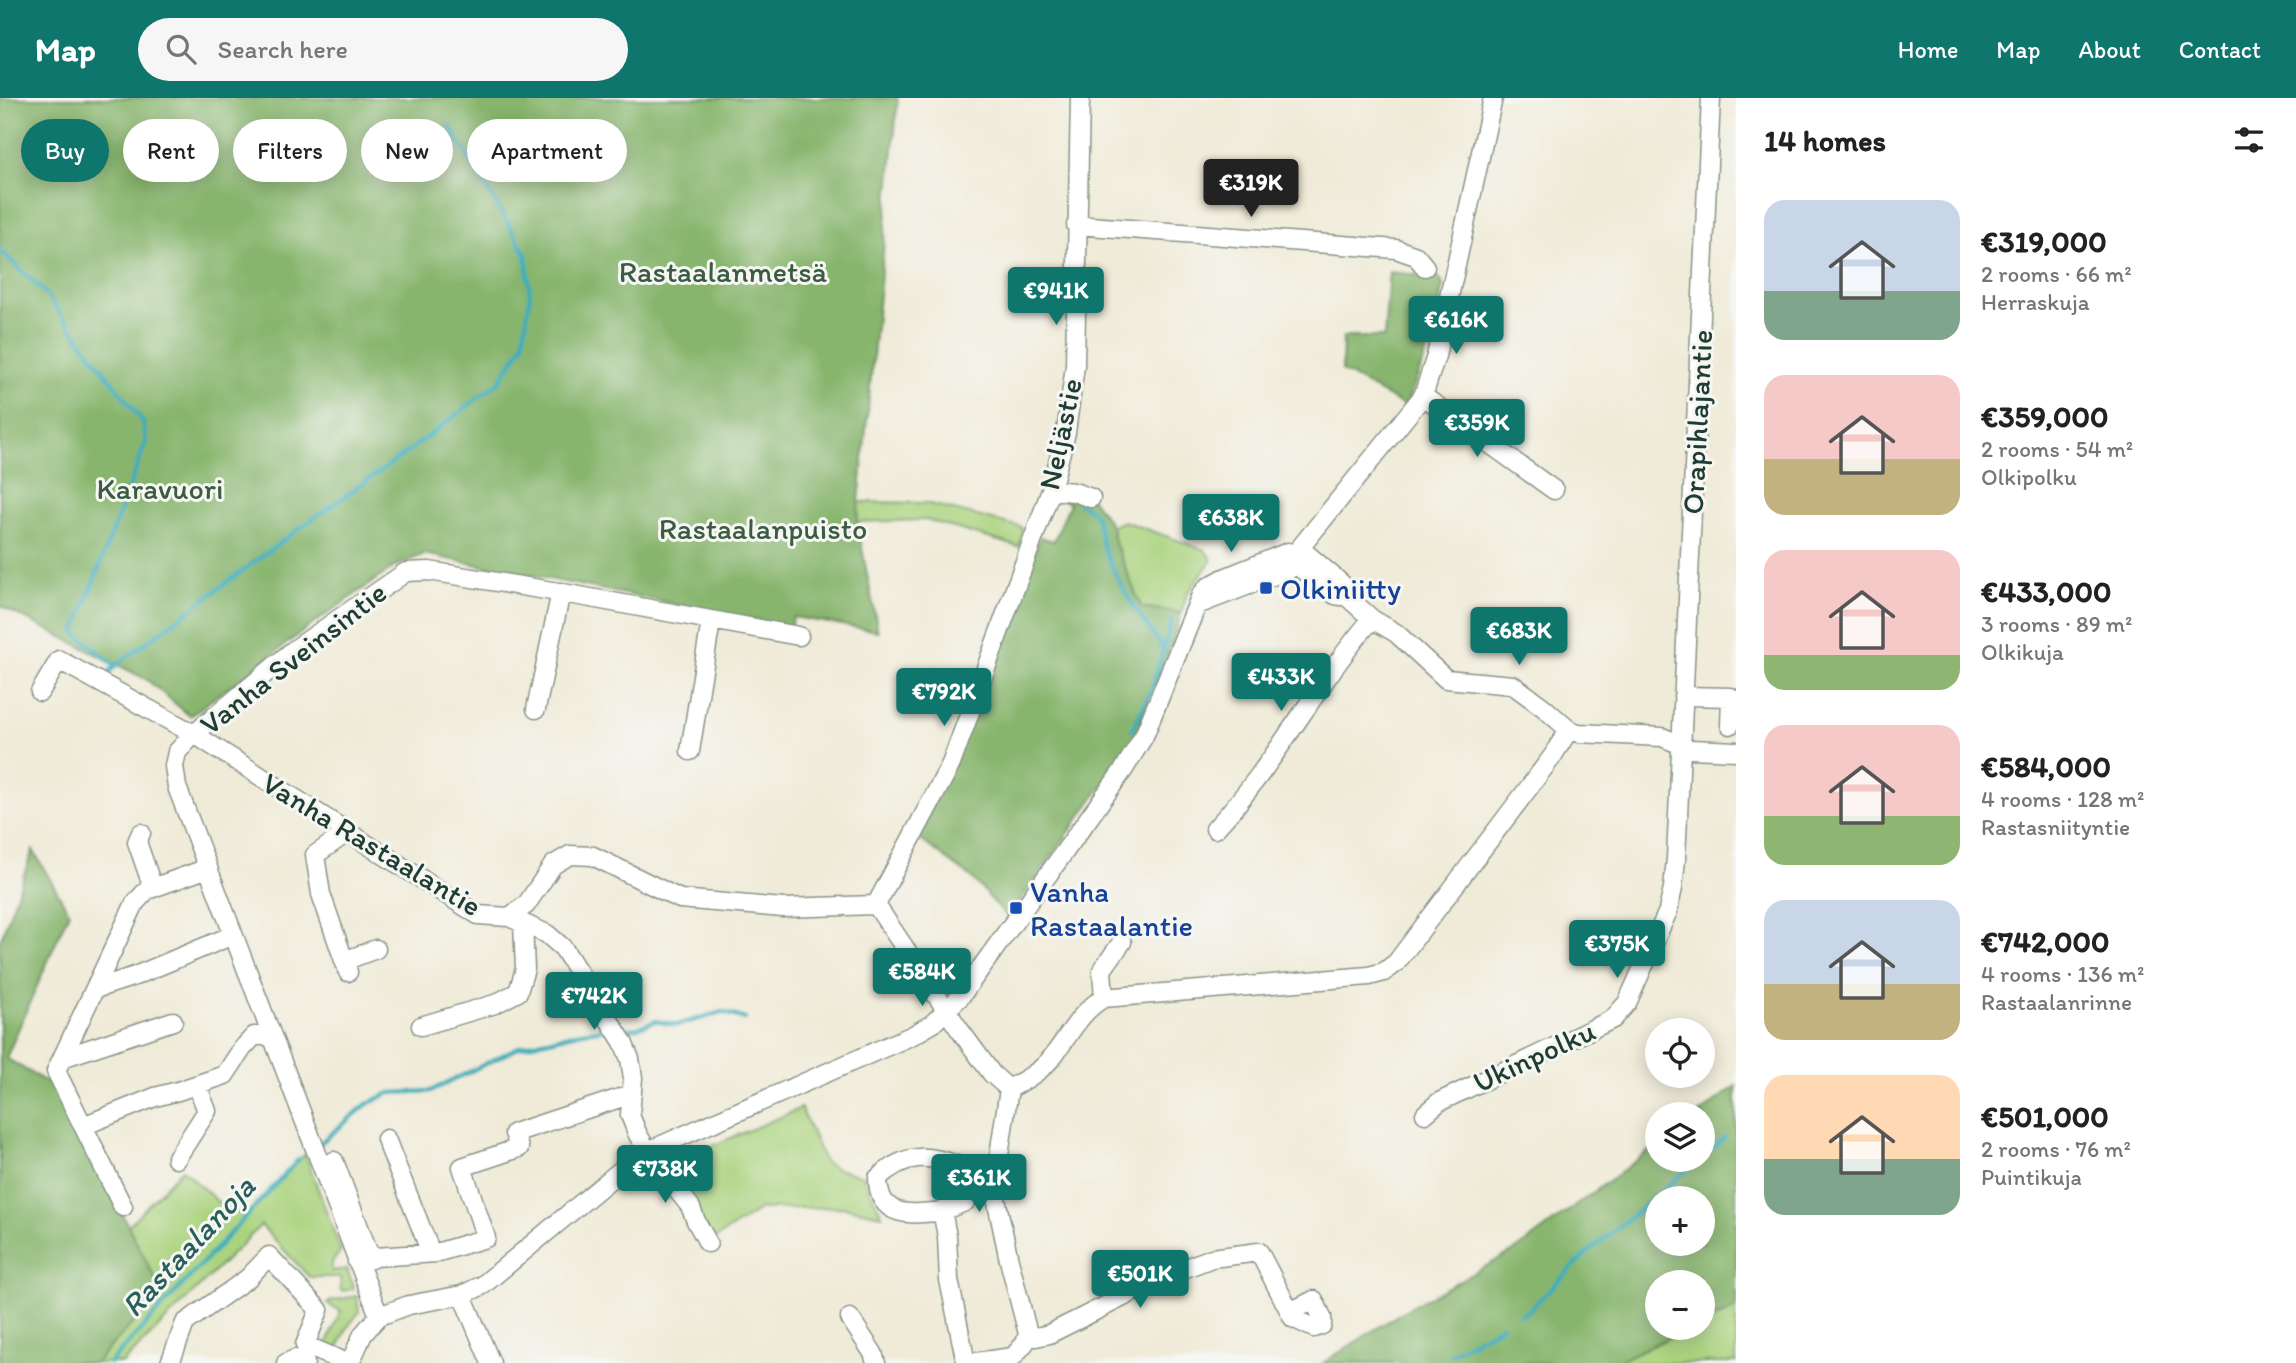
<!DOCTYPE html>
<meta charset="utf-8">
<style>
:root{--surface:#fff;--page:#f6f6f6;--text:#222;--muted:#767676;--accent:#0f766e}
body{margin:0;font-family:Itim,sans-serif;background:var(--page);color:var(--text);height:100vh;display:flex;flex-direction:column;font-size:26px;white-space:nowrap}
*{box-sizing:border-box;margin:0}
p{font-size:23px;color:var(--muted)}
.icon{flex:none;width:38px;height:38px;fill:none;stroke:currentColor;stroke-width:2;stroke-linecap:round;stroke-linejoin:round}
.map{position:relative;flex:1;overflow:hidden}
.panel{display:flex;flex-direction:column;background:var(--surface);width:560px}
.panel>*{flex:none}
.top-card{position:absolute;left:21px;top:21px;width:665px;height:63px;display:flex;gap:14px}
.fabs{position:absolute;left:1645px;top:920px;display:grid;gap:14px}
.fabs a{display:grid;place-items:center;width:70px;height:70px;border-radius:50%;background:var(--surface);box-shadow:0 4px 18px #0003;font-size:35px}
.price{position:absolute;translate:-50% -60px;padding:0 16px;border-radius:7px;background:var(--accent);color:#fff;font-size:23px;line-height:46px;filter:drop-shadow(0 2px 4px #0008)}
.price::after{content:'';position:absolute;left:50%;top:42px;width:21px;height:16px;margin-left:-10px;background:inherit;clip-path:polygon(0 0,100% 0,50% 100%)}
.price.active{background:#222;color:#fff}
ul{padding:0;list-style:none}
li{display:flex;align-items:center;gap:21px;height:175px;padding:0 28px}
li span{display:grid;place-items:center;flex:none;width:196px;height:140px;border-radius:21px;color:#555}
li>.icon{margin-inline-start:auto}
span .icon{width:84px;height:84px;fill:#fffc;stroke-width:1}
li b{font-size:30px}
h2{display:flex;justify-content:space-between;align-items:center;height:84px;padding:0 28px;font-size:30px}
.chip{padding:0 24px;border-radius:32px;background:var(--surface);box-shadow:0 4px 18px #0003;font-size:24px;line-height:63px}
.chip.active{background:var(--accent);color:#fff}
header{display:flex;align-items:center;gap:42px;box-sizing:border-box;height:98px;padding:0 35px;background:var(--accent);color:#fff}
header strong{font-size:33px}
nav{display:flex;gap:38px;margin-inline-start:auto;font-size:24px}
.search{width:490px;height:63px;background:var(--page);display:flex;align-items:center;gap:18px;box-sizing:border-box;padding:0 24px;border-radius:38px;color:var(--muted);font-size:26px}
main{display:flex;flex:1;min-height:0}
.map>svg:first-child{display:block}
.green{fill:#aad37e;stroke:#648859;stroke-width:2}
.forest{fill:#87b56d;stroke:#537950;stroke-width:2;fill-rule:evenodd}
.lines{fill:none;stroke-linecap:round;stroke-linejoin:round}
.stream{stroke:#3eadbb;stroke-width:4.5}
.minor-casing{stroke:#889486;stroke-width:21}
.minor{stroke:#fff;stroke-width:18}
.transit-dot{fill:#1a4fb4;stroke:#f6f6f2;stroke-width:2.5}
.labels{text-anchor:middle;dominant-baseline:central;stroke-width:6;stroke-linejoin:round;paint-order:stroke}
.park-label{font-size:30px;fill:#3b5b43;stroke:#f6f6f2}
.street-label{font-size:30px;fill:#1f3d34;stroke:#f6f6f2}
.transit-label{font-size:30px;fill:#164399;stroke:#f6f6f2;text-anchor:start}
.water-label{font-size:32px;font-style:italic;fill:#285f5c;stroke:#f6f6f2}
</style>
<header>
<strong>Map</strong>
<div class="search"><svg class="icon" aria-label="search" viewBox="0 0 24 24"><circle cx="10" cy="10" r="6"/><path d="M15 15l6 6"/></svg>Search here</div>
<nav><a>Home</a><a>Map</a><a>About</a><a>Contact</a></nav>
</header>
<main>
<div class="map">
<svg width="1736" height="1265" viewBox="0 0 1736 1265">
<rect width="100%" height="100%" fill="#f6f6f2"/>
<filter id="ink" filterUnits="userSpaceOnUse"><feTurbulence type="fractalNoise" baseFrequency=".0143" numOctaves="2"/><feDisplacementMap in="SourceGraphic" scale="14" xChannelSelector="R" yChannelSelector="G"/><feConvolveMatrix kernelMatrix="1 2 1 2 8 2 1 2 1" color-interpolation-filters="sRGB"/></filter>
<filter id="wash" filterUnits="userSpaceOnUse"><feTurbulence type="fractalNoise" baseFrequency=".00686" numOctaves="4" result="noise"/><feDisplacementMap in="SourceGraphic" scale="28" xChannelSelector="R" yChannelSelector="G"/><feGaussianBlur stdDeviation="1.57" result="paint"/><feColorMatrix in="noise" values="0 0 0 0 0 0 0 0 0 0 0 0 0 0 0 0 0 1.4 0 .05"/><feComposite in="paint" operator="in"/></filter>
<g filter="url(#wash)">
<rect width="100%" height="100%" fill="#f0ebd8"/>
<!-- green -->
<path class="green" d="M858 404 926 405 1021 429 1023 434 1019 449 927 422 857 424Z
M1124 423 1205 452 1212 462 1187 496 1181 515 1141 509 1113 440 1112 428Z
M801 1010 824 1063 835 1070 863 1078 882 1117 843 1109 761 1111 708 1145 670 1066Z
M305 1056 341 1153 332 1164V1173L347 1171 354 1191 341 1193 340 1179H309L261 1127 123 1265H95L161 1194 128 1128 182 1071 218 1104 246 1118Z
M357 1198 359 1214 347 1230 336 1254 325 1249 341 1213 327 1206 331 1203Z
M1736 1210V1265H1613L1691 1230H1703V1225Z"/>
<!-- forest -->
<path class="forest" d="M0 0H898L857 424 878 533 793 519 790 529 424 456 394 469 314 525 190 618 146 581 0 508Z
M1389 174 1439 179 1443 187C1434 231 1424 268 1405 308L1342 273 1343 239H1384Z
M1049 397 1091 400 1112 428 1113 440 1141 509 1181 515 1174 540 1133 644 1008 820 971 779 918 740 1040 439 1054 443 1070 405Z
M33 752 69 814 6 960 58 991 162 1194 95 1265H0V843Z
M1736 988V1210L1703 1225V1185H1657V1230H1691L1613 1265H1323L1405 1212 1516 1152 1657 1047V1062H1703V1017H1698ZM1657 1101H1703V1146H1657Z"/>
<g class="lines">
<!-- stream -->
<path class="stream" d="M0 152 44 194 143 324 146 344 75 534 115 568
M1079 406C1103 415 1095 423 1102 444 1115 484 1140 518 1164 552
M108 576 115 568 163 532 289 438 410 352 499 284 523 247 530 197 526 156 450 28
M1132 632 1151 593 1172 522
M621 931 637 930 655 923 677 927 723 914 745 921
M318 1047 367 1006 390 995 431 993 519 949 582 934 605 931
M1703 1059 1725 1040
M1520 1217 1528 1213 1586 1156 1699 1062
M1450 1256 1502 1227
M110 1265 299 1061"/>
</g>
</g>
<g filter="url(#ink)">
<g class="lines">
<!-- minor casing -->
<g class="minor-casing">
<path id="minor" d="M1076 127 1396 151 1416 158 1425 169
M1423 298 1554 392
M1051 392 1074 394 1091 400
M1300 450 1342 486 1344 496 1372 521 1396 535 1446 581 1513 587 1543 609 1569 632 1579 635 1662 639 1691 651 1736 653
M1295 466 1335 497 1340 498 1344 496
M1197 507 1288 472 1295 466V456L1423 298 1436 258 1493 0
M40 594 59 562 194 636 478 817 509 819 526 807 553 767 570 757 593 758 680 801 783 810 876 807 959 931 992 976 1009 991C1025 982 1042 973 1053 958 1069 938 1081 912 1104 900L1369 878 1384 874 1396 865 1552 659 1569 632
M1683 598 1731 599 1730 627
M536 611 561 494
M690 653 711 523
M1215 731C1275 667 1315 587 1372 521
M141 735 137 744 153 790
M876 807 951 666 1051 392 1066 334 1075 268 1080 0
M509 819 547 836 563 850 623 944 630 961 633 980 630 1017 638 1037 656 1066 690 1108 696 1123 708 1145
M344 863 376 851
M348 874 321 796 315 757 348 734
M95 891 135 878 233 837
M1104 900 1102 872 1122 844
M421 928 495 906 518 894 525 871 523 826
M62 960 173 923
M1009 991 994 1091 1009 1162 1028 1236
M1425 1016 1439 1004 1613 921 1627 905 1668 813 1673 790 1676 761 1711 0
M83 1028 155 999 178 993 225 977 242 951 254 938H271
M386 1041 431 1155
M176 1061 207 1013 197 987
M334 1063 371 1161
M123 1109 56 973 135 805 147 792 208 770
M942 1113C912 1117 878 1121 878 1080 905 1055 927 1056 960 1068L966 1087 974 1094 994 1091
M357 1164 375 1159 436 1155 486 1140 462 1069 519 1050 514 1035 632 996
M462 1197 491 1265
M379 1218 177 689 174 668 177 654 194 636 291 554 406 474 429 473 552 493 799 538
M850 1220 873 1255 876 1265
M1028 1236 1036 1239 1049 1236 1167 1177 1212 1160 1259 1154 1290 1214 1293 1220 1314 1230 1322 1227V1219L1314 1202 1290 1214
M170 1265 185 1225 248 1180 269 1158 319 1212 305 1247 347 1265
M286 1265 295 1261 305 1265
M350 1265 363 1236 379 1218 409 1207 462 1197 483 1187 632 1063 648 1053 913 937 932 926 960 899 1124 671 1144 638 1201 497 1208 489 1224 480 1288 454 1295 456
M966 1265 949 1182 947 1138 942 1113 965 1104 974 1094
M969 1265 1013 1259 1025 1245 1028 1236"/>
</g>
<!-- minor -->
<use href="#minor" class="minor"/>
</g>
</g>
<!-- markers -->
<g class="transit-dot">
<rect x="1259" y="483" width="14" height="14" rx="3.5"/>
<rect x="1009" y="803" width="14" height="14" rx="3.5"/>
</g>
<g class="labels">
<!-- park labels -->
<g class="park-label">
<text x="723" y="173">Rastaalanmetsä</text>
<text x="160" y="390">Karavuori</text>
<text x="763" y="430">Rastaalanpuisto</text>
</g>
<!-- street labels -->
<g class="street-label">
<text transform="translate(1697 324) rotate(-87)">Orapihlajantie</text>
<text transform="translate(1060 336) rotate(-78)">Neljästie</text>
<text transform="translate(293 560) rotate(-38)">Vanha Sveinsintie</text>
<text transform="translate(372 746) rotate(31)">Vanha Rastaalantie</text>
<text transform="translate(1534 958) rotate(-25)">Ukinpolku</text>
</g>
<!-- transit labels -->
<g class="transit-label">
<text x="1280" y="490">Olkiniitty</text>
<text x="1030" y="793">Vanha<tspan x="1030" dy="34">Rastaalantie</tspan></text>
</g>
<!-- water labels -->
<g class="water-label">
<text transform="translate(188 1148) rotate(-47)">Rastaalanoja</text>
</g>
</g>
</svg>
<div class="fabs">
<a><svg class="icon" aria-label="locate" viewBox="0 0 24 24"><circle cx="12" cy="12" r="6"/><path d="M12 2v4M12 18v4M2 12h4M18 12h4"/></svg></a>
<a><svg class="icon" aria-label="layers" viewBox="0 0 24 24"><path d="M12 4l9 5-9 5-9-5zM3 14l9 5 9-5"/></svg></a>
<a>+</a>
<a>−</a>
</div>
<b class="price active" style="left:1251px;top:121px">€319K</b>
<b class="price" style="left:1056px;top:229px">€941K</b>
<b class="price" style="left:1456px;top:258px">€616K</b>
<b class="price" style="left:1477px;top:361px">€359K</b>
<b class="price" style="left:1231px;top:456px">€638K</b>
<b class="price" style="left:1519px;top:569px">€683K</b>
<b class="price" style="left:1281px;top:615px">€433K</b>
<b class="price" style="left:944px;top:630px">€792K</b>
<b class="price" style="left:1617px;top:882px">€375K</b>
<b class="price" style="left:922px;top:910px">€584K</b>
<b class="price" style="left:594px;top:934px">€742K</b>
<b class="price" style="left:665px;top:1107px">€738K</b>
<b class="price" style="left:979px;top:1116px">€361K</b>
<b class="price" style="left:1140px;top:1212px">€501K</b>
<div class="top-card">
<a class="chip active">Buy</a>
<a class="chip">Rent</a>
<a class="chip">Filters</a>
<a class="chip">New</a>
<a class="chip">Apartment</a>
</div>
</div>
<section class="panel">
<h2>14 homes<svg class="icon" aria-label="filters" viewBox="0 0 24 24"><path d="M4 7h16M4 17h16"/><circle cx="9" cy="7" r="2"/><circle cx="15" cy="17" r="2"/></svg></h2>
<ul>
<li><span style="background:linear-gradient(#c9d6e8 65%,#7fa58c 0)"><svg class="icon" aria-label="home" viewBox="0 0 24 24"><path d="M3 11l9-7 9 7M6 9v11h12V9"/></svg></span><div><b>€319,000</b><p>2 rooms · 66 m²</p><p>Herraskuja</p></div></li>
<li><span style="background:linear-gradient(#f6c9c9 60%,#c2b280 0)"><svg class="icon" aria-label="home" viewBox="0 0 24 24"><path d="M3 11l9-7 9 7M6 9v11h12V9"/></svg></span><div><b>€359,000</b><p>2 rooms · 54 m²</p><p>Olkipolku</p></div></li>
<li><span style="background:linear-gradient(#f6c9c9 75%,#8fb573 0)"><svg class="icon" aria-label="home" viewBox="0 0 24 24"><path d="M3 11l9-7 9 7M6 9v11h12V9"/></svg></span><div><b>€433,000</b><p>3 rooms · 89 m²</p><p>Olkikuja</p></div></li>
<li><span style="background:linear-gradient(#f6c9c9 65%,#8fb573 0)"><svg class="icon" aria-label="home" viewBox="0 0 24 24"><path d="M3 11l9-7 9 7M6 9v11h12V9"/></svg></span><div><b>€584,000</b><p>4 rooms · 128 m²</p><p>Rastasniityntie</p></div></li>
<li><span style="background:linear-gradient(#c9d6e8 60%,#c2b280 0)"><svg class="icon" aria-label="home" viewBox="0 0 24 24"><path d="M3 11l9-7 9 7M6 9v11h12V9"/></svg></span><div><b>€742,000</b><p>4 rooms · 136 m²</p><p>Rastaalanrinne</p></div></li>
<li><span style="background:linear-gradient(#ffd9b3 60%,#7fa58c 0)"><svg class="icon" aria-label="home" viewBox="0 0 24 24"><path d="M3 11l9-7 9 7M6 9v11h12V9"/></svg></span><div><b>€501,000</b><p>2 rooms · 76 m²</p><p>Puintikuja</p></div></li>
</ul>
</section>
</main>
